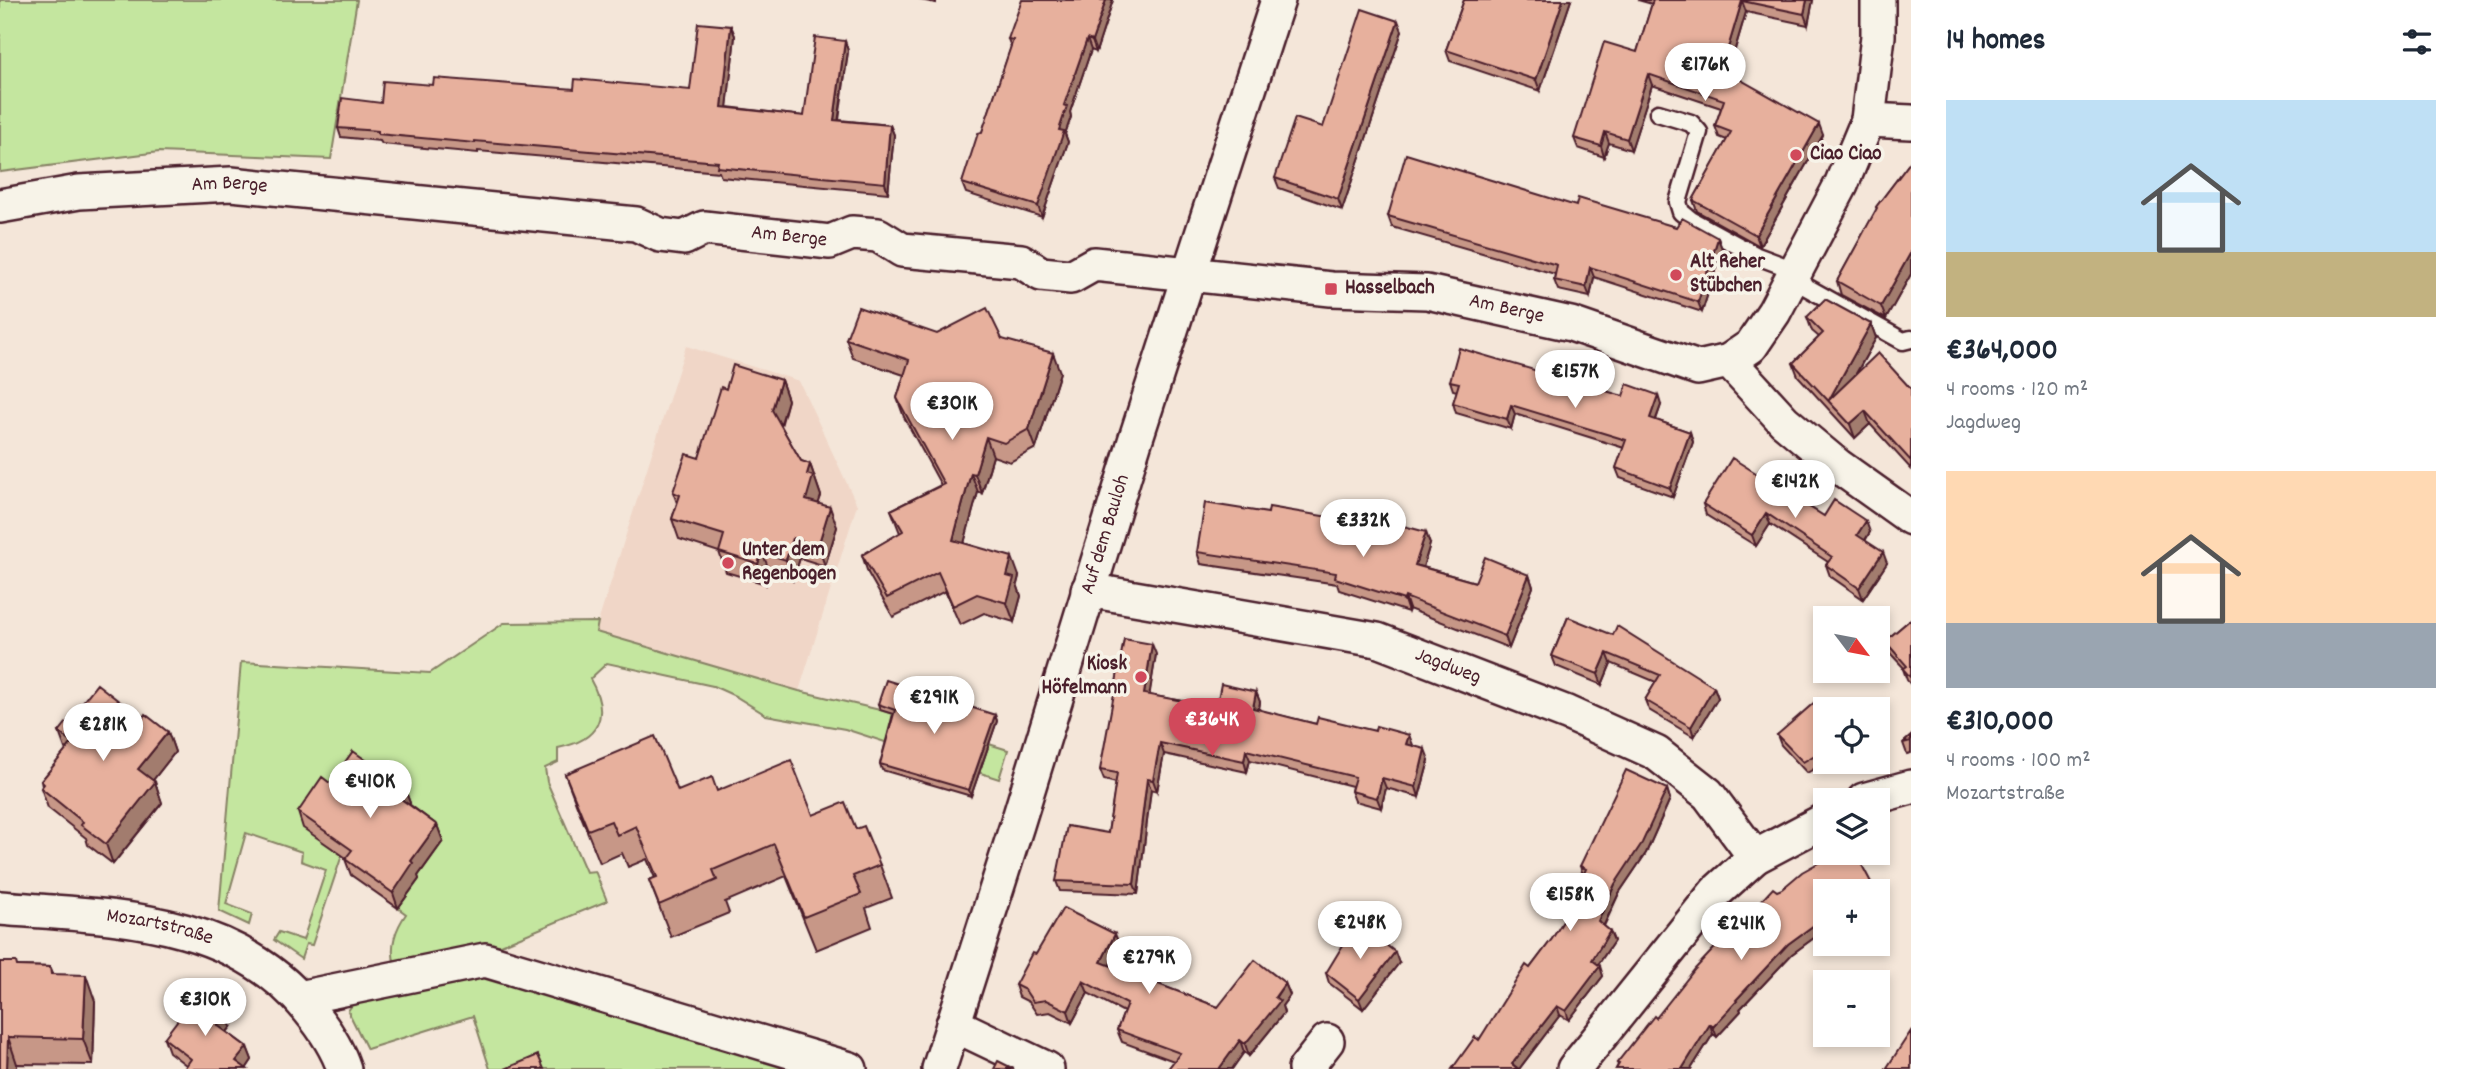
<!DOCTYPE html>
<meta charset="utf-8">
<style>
:root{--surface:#fff;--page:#f6f6f7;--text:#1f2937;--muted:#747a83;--accent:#d1495b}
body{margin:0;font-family:Dekko,sans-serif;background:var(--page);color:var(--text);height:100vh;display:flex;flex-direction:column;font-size:26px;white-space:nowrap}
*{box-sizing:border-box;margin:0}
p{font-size:23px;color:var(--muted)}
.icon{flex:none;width:38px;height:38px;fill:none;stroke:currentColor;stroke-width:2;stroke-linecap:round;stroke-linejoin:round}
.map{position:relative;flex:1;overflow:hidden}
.details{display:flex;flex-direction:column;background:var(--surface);width:560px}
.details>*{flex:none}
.needle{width:46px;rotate:122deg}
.tools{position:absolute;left:1813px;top:606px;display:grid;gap:14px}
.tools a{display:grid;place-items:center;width:77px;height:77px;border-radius:0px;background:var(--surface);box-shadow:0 4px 10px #0003;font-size:35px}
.price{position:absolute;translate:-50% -60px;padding:0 16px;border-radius:24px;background:#fff;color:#222;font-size:23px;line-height:46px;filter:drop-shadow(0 2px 4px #0008)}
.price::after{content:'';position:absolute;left:50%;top:42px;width:21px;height:16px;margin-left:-10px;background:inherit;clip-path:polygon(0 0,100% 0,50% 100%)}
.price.active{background:var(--accent);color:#fff}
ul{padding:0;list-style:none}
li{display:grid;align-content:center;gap:14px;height:371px;padding:0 35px}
li span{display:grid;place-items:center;height:217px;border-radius:0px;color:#555}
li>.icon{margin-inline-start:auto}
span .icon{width:126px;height:126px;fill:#fffc;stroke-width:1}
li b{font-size:30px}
h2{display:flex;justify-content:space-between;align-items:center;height:84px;padding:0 35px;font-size:30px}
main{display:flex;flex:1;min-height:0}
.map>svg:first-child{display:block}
.built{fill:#f0d6c7}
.green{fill:#c4e69f;stroke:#878265;stroke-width:2}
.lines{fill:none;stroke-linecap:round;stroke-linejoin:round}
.service-casing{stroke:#4a1f2b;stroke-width:21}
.minor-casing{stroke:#4a1f2b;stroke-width:38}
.service{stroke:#f7f3e8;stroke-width:16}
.minor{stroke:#f7f3e8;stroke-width:33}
.wall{fill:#c79787;stroke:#4a1f2b;stroke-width:2}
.shaded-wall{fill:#a27b6e;stroke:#4a1f2b;stroke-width:2}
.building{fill:#e7b09d;stroke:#4a1f2b;stroke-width:2}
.poi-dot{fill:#d1495b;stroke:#f7f3e8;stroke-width:2.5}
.labels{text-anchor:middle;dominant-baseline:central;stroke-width:7;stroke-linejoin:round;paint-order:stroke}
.poi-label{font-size:21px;font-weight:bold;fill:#4a1f2b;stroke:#f7f3e8;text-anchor:start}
.street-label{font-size:21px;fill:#4a1f2b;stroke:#f7f3e8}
</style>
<main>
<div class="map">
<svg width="1911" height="1069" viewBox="0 0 1911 1069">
<rect width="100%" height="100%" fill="#f4e6d9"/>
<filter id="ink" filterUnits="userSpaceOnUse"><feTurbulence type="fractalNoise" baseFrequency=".0143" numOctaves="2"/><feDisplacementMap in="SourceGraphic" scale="14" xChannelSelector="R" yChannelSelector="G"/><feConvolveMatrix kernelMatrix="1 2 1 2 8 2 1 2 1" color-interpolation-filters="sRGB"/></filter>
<g filter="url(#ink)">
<!-- built -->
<path class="built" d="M686 346 799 381 857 505 799 691 595 632Z"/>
<!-- green -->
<path class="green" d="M0 0H357L331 159 159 152 0 172Z
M598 622 596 632 799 691 880 710 1008 750 999 779 845 729 766 715 735 696 713 686 607 663 590 679C611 716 599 740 558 748V762L545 768 547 782 586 872 595 871 607 901 484 952 395 964C389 947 396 928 406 914L398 908 418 879 403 812 409 802 342 855 312 945 306 944 301 959 274 940 279 932 303 940 326 870 301 861 302 852 246 833 226 904 252 914 249 925 219 911 241 662 430 673 504 623Z
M480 969 824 1069H490L473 1016 367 1049 348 1011 360 993Z"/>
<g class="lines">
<!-- service casing -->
<g class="service-casing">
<path id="service" d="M1658 113 1691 123 1699 132 1678 202 1681 212 1691 220 1757 256 1797 271
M1792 279 1903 341 1911 339"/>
</g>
<!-- minor casing -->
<g class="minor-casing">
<g id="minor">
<path d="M1868 120 1911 122"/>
<path id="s1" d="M0 206 79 192 231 184 636 224 660 235 684 238 704 228 830 242 852 233 878 235 902 250 1021 261 1041 274 1071 277 1094 264 1331 289 1427 292 1571 324 1698 368 1729 361 1751 346 1774 312 1841 185 1868 120 1878 36V0"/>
<path d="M1729 361 1784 421 1838 466 1911 518"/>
<path id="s2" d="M1088 590 1377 640 1567 713 1656 753 1708 794 1755 857"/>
<path d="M1864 800 1911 787"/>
<path id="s3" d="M0 908C110 917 233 915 309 1010 323 1027 337 1047 344 1069"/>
<path d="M299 998 485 960 850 1069"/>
<path d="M953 1024 1047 1069"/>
<path id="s4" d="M939 1069 1017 825 1135 441 1278 0"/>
<path d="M1305 1069 1327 1041"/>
<path d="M1574 1069 1716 892 1755 857 1825 820"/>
</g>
</g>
<!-- service -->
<use href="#service" class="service"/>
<!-- minor -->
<use href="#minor" class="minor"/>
</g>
<!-- wall -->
<path class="wall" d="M920 0H936V3Z
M1113 0 1096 52 1091 50 1070 112 1071 117 1065 134 1068 142 1042 217 966 193 962 183 982 132 1011 47 1008 39Z
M1464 0H1571L1540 91 1450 61 1446 50Z
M1638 0H1813L1808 25 1746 12 1728 73 1823 135 1760 246 1697 211 1693 200 1727 140 1719 137 1715 126 1721 108 1652 85 1631 150 1609 143 1604 157 1578 148 1574 138 1637 52 1652 4Z
M1398 21 1402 31 1342 210 1279 188 1275 178 1323 127Z
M731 26 735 36 727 107 804 116 845 41 848 51 839 120 890 125 894 135 888 193 721 177 719 172 478 151V153L382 144 380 141 341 137 338 128 381 103 433 85 574 89 690 90Z
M1911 161V274L1886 319 1841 295 1837 281 1877 209 1876 207Z
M1576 206 1676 227 1718 238 1722 249 1702 312 1594 277 1590 297 1558 290 1554 280 1555 274 1392 227 1388 216Z
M1807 317 1871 324 1876 338 1855 376 1911 389V469L1870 424 1855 438 1798 376 1793 363 1819 337 1812 331Z
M937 334 1002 339 1060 372 1036 448 1010 462 993 456 982 493 978 492 964 543 1019 576 1017 584 1021 596 1014 622 984 613 960 625 945 591 893 617 868 573 862 555 900 533 891 510 941 485 904 417 897 398 904 375 853 358 846 339Z
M781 380 788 400 781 426 801 461 810 464 821 496 818 503 837 527 825 566 800 558 793 580 770 572 766 584 726 572 719 552 679 539 672 519 677 503 673 492 699 458 726 389Z
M1450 381 1623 396 1661 405 1656 420 1690 432 1693 442 1673 497 1620 478 1616 468 1624 448 1515 414 1511 429 1456 413 1453 403 1457 391 1453 390Z
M1703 504 1824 516 1870 532 1865 541 1887 563 1863 599 1830 576 1826 565 1828 562 1770 524 1756 546 1706 515Z
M1430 544 1423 567 1475 582 1529 575 1533 587 1509 648 1409 609 1408 612 1339 590 1337 584 1201 564 1197 552Z
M1568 617 1714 687 1718 698 1694 737 1649 710 1645 700 1656 682 1611 663 1602 685 1556 666 1552 656Z
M1911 619V685L1907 680 1903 669 1904 668 1889 652 1885 641Z
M1156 654 1149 695 1200 704H1217L1256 692 1260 702 1259 710 1316 724 1409 735 1412 746 1429 760 1419 797 1386 788 1381 808 1355 801 1351 791 1352 786 1250 760 1247 772 1164 754 1157 791 1151 789 1138 894 1060 891 1056 881 1108 833 1116 783 1104 780 1100 770Z
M878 704 995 715 997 721 971 796 882 770 880 764 893 714 880 710Z
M1825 711V761H1827L1807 773 1781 745 1777 735Z
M142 719 168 732 175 752 153 780 155 782 162 803 113 864 88 845 86 838 48 808 41 788 42 786 41 781 66 751 59 732Z
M1911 736V753L1907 754 1903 743Z
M565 774 678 791H717L813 815 856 829 880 865 892 898 866 908 872 927 816 950 786 876 725 902 729 913 671 937 649 880 655 878 647 859 628 867 622 853 600 863 577 806Z
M404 787 410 803 409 804 437 825 443 841 418 876 419 879 398 908 351 875 345 859 346 858 303 828 298 812Z
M1667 789 1670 799 1646 853 1619 893 1604 926 1610 931 1614 941 1598 965 1603 976 1569 1020 1560 1015 1519 1069 1479 1040 1530 968 1552 939 1581 894 1578 886 1583 875 1580 866Z
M1873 886 1875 891H1825L1819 937 1818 935 1792 954 1740 1009 1741 1011 1717 1037 1713 1034 1691 1069H1616L1618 1065 1617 1063 1740 924 1777 891Z
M1120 946 1110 966 1218 1007 1285 983 1290 995 1282 1006 1284 1013 1249 1056 1244 1052 1232 1069H1168L1174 1061 1122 1042 1117 1030 1124 1012 1088 993 1072 1023 1050 1012 1037 1014 1029 1002 1019 997 1015 985 1036 954Z
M1399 963 1363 1009 1329 983 1326 973Z
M18 966 50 967 53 974 95 1001 93 1065 17 1064 0 1069Z
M231 1027 227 1032 247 1047 252 1060 246 1069 186 1065 169 1052 164 1038Z"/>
<!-- shaded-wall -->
<path class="shaded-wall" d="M1106 0H1113L1096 52 1092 41Z
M1563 0H1571L1540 91 1536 80Z
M1807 0H1813L1808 25 1804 14Z
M1742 1 1746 12 1726 79 1722 68Z
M1398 21 1402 31 1342 210 1338 199Z
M731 26 735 36 726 117 722 107Z
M1087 39 1091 50 1070 112 1071 117 1065 134 1068 142 1042 217 1038 206 1059 130 1064 105Z
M845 41 848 51 837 130 834 120Z
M1648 74 1652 85 1631 150 1627 139Z
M1819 124 1823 135 1760 246 1756 235Z
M890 125 894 135 888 193 885 183Z
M1605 132 1609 143 1604 157 1601 146Z
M1718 238 1722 249 1702 312 1698 302Z
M1911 252V274L1886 319 1881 306Z
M1590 267 1594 277 1590 297 1586 287Z
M1871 324 1876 338 1836 409 1829 400Z
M1053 353 1060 372 1036 448 1029 429Z
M781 380 788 400 779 430 772 410Z
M1658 395 1661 405 1653 427 1650 418Z
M1511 405 1515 414 1511 429 1507 419Z
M1865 411 1870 424 1855 438 1850 424Z
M1690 432 1693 442 1673 497 1670 488Z
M986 437 993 456 982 493 975 474Z
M810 464 821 496 813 520 806 500 807 474Z
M971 473 978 492 960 558 953 540Z
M830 507 837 527 825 566 818 546Z
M1766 513 1770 524 1756 546 1752 535Z
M1866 521 1870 532 1861 546 1857 535Z
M1426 532 1430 544 1420 577 1415 565Z
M793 538 800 558 793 580 786 560Z
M762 552 770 572 766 584 758 564Z
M1883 552 1887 563 1863 599 1859 588Z
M1012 557 1019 576 1017 584 1021 596 1014 622 1007 603V576Z
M1529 575 1533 587 1509 648 1505 636Z
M1405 597 1409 609 1408 612 1404 600Z
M1152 644 1156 654 1148 704 1144 694Z
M1607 653 1611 663 1602 685 1598 674Z
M1714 687 1718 698 1694 737 1691 727Z
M1256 692 1260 702 1257 719 1253 708Z
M995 715 997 721 971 796 969 790Z
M168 732 175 752 146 789 138 769Z
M1409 735 1413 745 1410 755 1406 744Z
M1160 743 1164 754 1157 791 1153 780Z
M1425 749 1429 760 1419 797 1416 787Z
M1246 750 1250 760 1247 772 1244 761Z
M1382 778 1386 788 1381 808 1377 798Z
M1147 779 1151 789 1138 894 1134 884Z
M155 782 162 803 113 864 106 844Z
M404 787 410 803 403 812 397 796Z
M1667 789 1670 799 1646 853 1619 893 1601 931 1598 921 1615 884Z
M437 825 443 841 418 876 419 879 398 908 393 893 411 861Z
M1873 886 1875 891H1866Z
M1825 920V933L1819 937 1816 927Z
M1814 925 1818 935 1792 954 1740 1009 1741 1011 1717 1037 1713 1027 1736 1000 1788 944Z
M1610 931 1614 941 1595 969 1592 960Z
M1115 934 1120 946 1105 974 1101 962Z
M1395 952 1399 963 1363 1009 1359 999Z
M1600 966 1603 976 1569 1020 1566 1011Z
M86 975 95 1001 93 1065 83 1039Z
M1083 981 1088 993 1072 1023 1068 1011Z
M1285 983 1290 995 1282 1006 1284 1013 1249 1056 1245 1044Z
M1557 1006 1560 1015 1519 1069 1512 1064Z
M226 1013 231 1027 222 1038 217 1025Z
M1710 1024 1713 1034 1691 1069H1682Z
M8 1037 17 1064V1069H7Z
M1240 1040 1244 1052 1232 1069H1219Z
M247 1047 252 1060 246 1069 236 1061Z"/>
<!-- building -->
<path class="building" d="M1022 0H1106L1092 41 1087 39 1064 105 1067 106 1059 130 1064 131 1038 206 962 183 978 133 982 132 1013 40 1008 39Z
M1464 0H1563L1536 80 1446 50Z
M1653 0H1807L1804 14 1742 1 1722 68 1718 67 1819 124 1756 235 1693 200 1731 132 1715 126 1724 100 1648 74 1627 139 1605 132 1601 146 1574 138 1604 42 1637 52Z
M1362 9 1398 21 1338 199 1275 178 1295 118 1323 127Z
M698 23 731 26 722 107 804 116 815 37 845 41 834 120 890 125 885 183 717 167 718 162 475 141V143L378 134V131L338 128 342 98 381 103 383 81 433 85 434 78 574 89 575 79 690 90Z
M1406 154 1576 206 1578 198 1676 227 1682 218 1718 238 1698 302 1590 267 1586 287 1554 280 1557 265 1388 216Z
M1911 161V252L1881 306 1837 281 1877 208 1876 207Z
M1825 299 1871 324 1829 400 1878 353 1911 389V461L1865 411 1850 424 1793 363 1823 333 1807 317Z
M858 307 937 334 987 308 1002 339 1053 353 1029 429 1004 443 986 437 975 474 971 473 953 540 1012 557 1007 576 1014 578 1007 603 977 594 953 606 938 572 887 598 862 555 903 531 891 510 944 484 897 398 909 360 846 339Z
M1459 348 1623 396 1627 384 1658 395 1650 418 1690 432 1670 488 1616 468 1626 440 1511 405 1507 419 1453 403 1459 383 1450 381Z
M733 365 781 380 772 410 801 461 810 464 807 474 813 476 806 500 830 507 818 546 793 538 786 560 762 552 758 564 719 552 724 535 672 519 680 495 673 492 686 454 699 458 721 387 726 389Z
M1732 458 1824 516 1834 500 1866 521 1857 535 1883 552 1859 588 1826 565 1832 557 1766 513 1752 535 1703 504Z
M1205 503 1268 513 1269 507 1352 521 1355 513 1426 532 1415 565 1475 582 1485 557 1529 575 1505 636 1405 597 1404 600 1335 578 1336 573 1197 552Z
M1568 617 1613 635 1617 626 1714 687 1691 727 1645 700 1660 675 1607 653 1598 674 1552 656Z
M1911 619V678L1903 669 1907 666 1885 641Z
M1124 639 1152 644 1144 694 1200 704 1201 700 1217 704 1221 684 1256 692 1253 708 1316 724 1318 717 1375 731 1376 726 1409 735 1406 744 1425 749 1416 787 1382 778 1377 798 1351 791 1355 777 1246 750 1244 761 1160 743 1153 780 1147 779 1134 884 1056 881 1067 826 1108 833 1117 773 1100 770Z
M886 680 995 715 969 790 880 764 895 710 878 704Z
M97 684 142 719 145 714 168 732 138 769 155 782 106 844 81 825 83 822 41 788 44 784 41 781 72 743 59 732Z
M1816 701 1825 711V749L1803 762 1777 735Z
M655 736 678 791 712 777 717 791 791 760 813 815 845 802 856 829 864 826 880 865 853 876 861 894 804 917 774 844 713 870 717 880 659 905 649 880 657 877 636 826 617 835 611 821 588 830 565 774Z
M1911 736V741L1903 743Z
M353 751 404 787 397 796 437 825 411 861 413 863 393 893 345 859 352 850 298 812 322 777 330 783Z
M1626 770 1667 789 1642 843 1615 884 1598 921 1610 931 1592 960 1600 966 1566 1011 1557 1006 1512 1064 1518 1069H1452L1475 1037 1479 1040 1526 965 1530 968 1552 939 1583 889 1578 886 1586 869 1580 866Z
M1838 852H1855L1873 886 1866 891H1825V920L1816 927 1814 925 1788 944 1736 1000 1737 1001 1713 1027 1710 1024 1682 1069H1616L1619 1064 1617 1063 1654 1016 1656 1018 1695 969 1738 923 1740 924 1773 888 1777 891 1782 889 1802 872Z
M1063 908 1115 934 1101 962 1218 1007 1255 960 1285 983 1275 997 1280 1001 1245 1044 1240 1040 1219 1069H1168L1180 1053 1117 1030 1127 1004 1083 981 1068 1011 1046 1000 1033 1002 1025 990 1015 985 1032 953 1036 954Z
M1357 922 1395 952 1359 999 1326 973Z
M0 962H16L17 966 50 967 51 974 86 975 83 1039 8 1037 7 1069H0Z
M199 992 226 1013 217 1025 247 1047 236 1061 247 1069H184L191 1059 164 1038Z
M1911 1031V1069H1886Z
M538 1055 544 1069H505Z
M998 1061 1014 1069H994Z"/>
</g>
<!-- markers -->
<g class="poi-dot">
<circle cx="1796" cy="155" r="7"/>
<circle cx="1676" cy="275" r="7"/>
<rect x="1324" y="282" width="14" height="14" rx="3.5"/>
<circle cx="728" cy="563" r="7"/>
<circle cx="1141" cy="677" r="7"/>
</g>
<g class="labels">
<!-- poi labels -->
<g class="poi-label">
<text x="1810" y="155">Ciao Ciao</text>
<text x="1690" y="263">Alt Reher<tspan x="1690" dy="24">Stübchen</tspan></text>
<text x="1345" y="289">Hasselbach</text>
<text x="742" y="551">Unter dem<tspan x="742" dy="24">Regenbogen</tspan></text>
<text x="1127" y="665" text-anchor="end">Kiosk<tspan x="1127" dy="24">Höfelmann</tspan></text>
</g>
<!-- street labels -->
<g class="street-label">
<text stroke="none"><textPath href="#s1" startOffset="231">Am Berge</textPath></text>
<text stroke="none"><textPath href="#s1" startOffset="798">Am Berge</textPath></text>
<text stroke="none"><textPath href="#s1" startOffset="1533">Am Berge</textPath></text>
<text stroke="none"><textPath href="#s4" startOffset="560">Auf dem Bauloh</textPath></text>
<text stroke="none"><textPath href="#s2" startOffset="369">Jagdweg</textPath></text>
<text stroke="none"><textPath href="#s3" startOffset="161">Mozartstraße</textPath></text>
</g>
</g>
</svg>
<div class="tools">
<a><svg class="needle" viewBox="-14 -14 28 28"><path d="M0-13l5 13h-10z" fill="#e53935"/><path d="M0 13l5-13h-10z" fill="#747a83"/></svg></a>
<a><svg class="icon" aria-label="locate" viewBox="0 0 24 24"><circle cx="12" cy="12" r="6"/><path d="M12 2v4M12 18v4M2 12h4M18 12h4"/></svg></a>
<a><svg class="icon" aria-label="layers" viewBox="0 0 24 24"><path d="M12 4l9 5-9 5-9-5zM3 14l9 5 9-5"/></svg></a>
<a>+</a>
<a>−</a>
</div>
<b class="price" style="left:1705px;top:103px">€176K</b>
<b class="price" style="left:1575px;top:410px">€157K</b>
<b class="price" style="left:952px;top:442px">€301K</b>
<b class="price" style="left:1795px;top:520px">€142K</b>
<b class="price" style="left:1363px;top:559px">€332K</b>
<b class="price" style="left:934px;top:736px">€291K</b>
<b class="price active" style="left:1212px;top:758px">€364K</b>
<b class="price" style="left:103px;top:763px">€281K</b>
<b class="price" style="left:370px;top:820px">€410K</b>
<b class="price" style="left:1570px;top:933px">€158K</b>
<b class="price" style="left:1360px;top:961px">€248K</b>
<b class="price" style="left:1741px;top:962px">€241K</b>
<b class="price" style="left:1149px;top:996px">€279K</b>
<b class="price" style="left:205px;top:1038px">€310K</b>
</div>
<section class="details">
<h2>14 homes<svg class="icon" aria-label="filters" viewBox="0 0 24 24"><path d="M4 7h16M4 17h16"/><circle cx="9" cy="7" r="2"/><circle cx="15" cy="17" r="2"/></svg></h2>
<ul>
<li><span style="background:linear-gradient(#bfe0f5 70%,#c2b280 0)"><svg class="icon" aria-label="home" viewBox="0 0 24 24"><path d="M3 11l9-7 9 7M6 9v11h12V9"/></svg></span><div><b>€364,000</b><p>4 rooms · 120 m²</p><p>Jagdweg</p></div></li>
<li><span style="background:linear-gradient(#ffd9b3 70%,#9aa5b1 0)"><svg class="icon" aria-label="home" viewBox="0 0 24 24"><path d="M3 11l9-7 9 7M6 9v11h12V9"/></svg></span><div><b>€310,000</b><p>4 rooms · 100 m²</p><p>Mozartstraße</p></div></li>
</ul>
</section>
</main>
